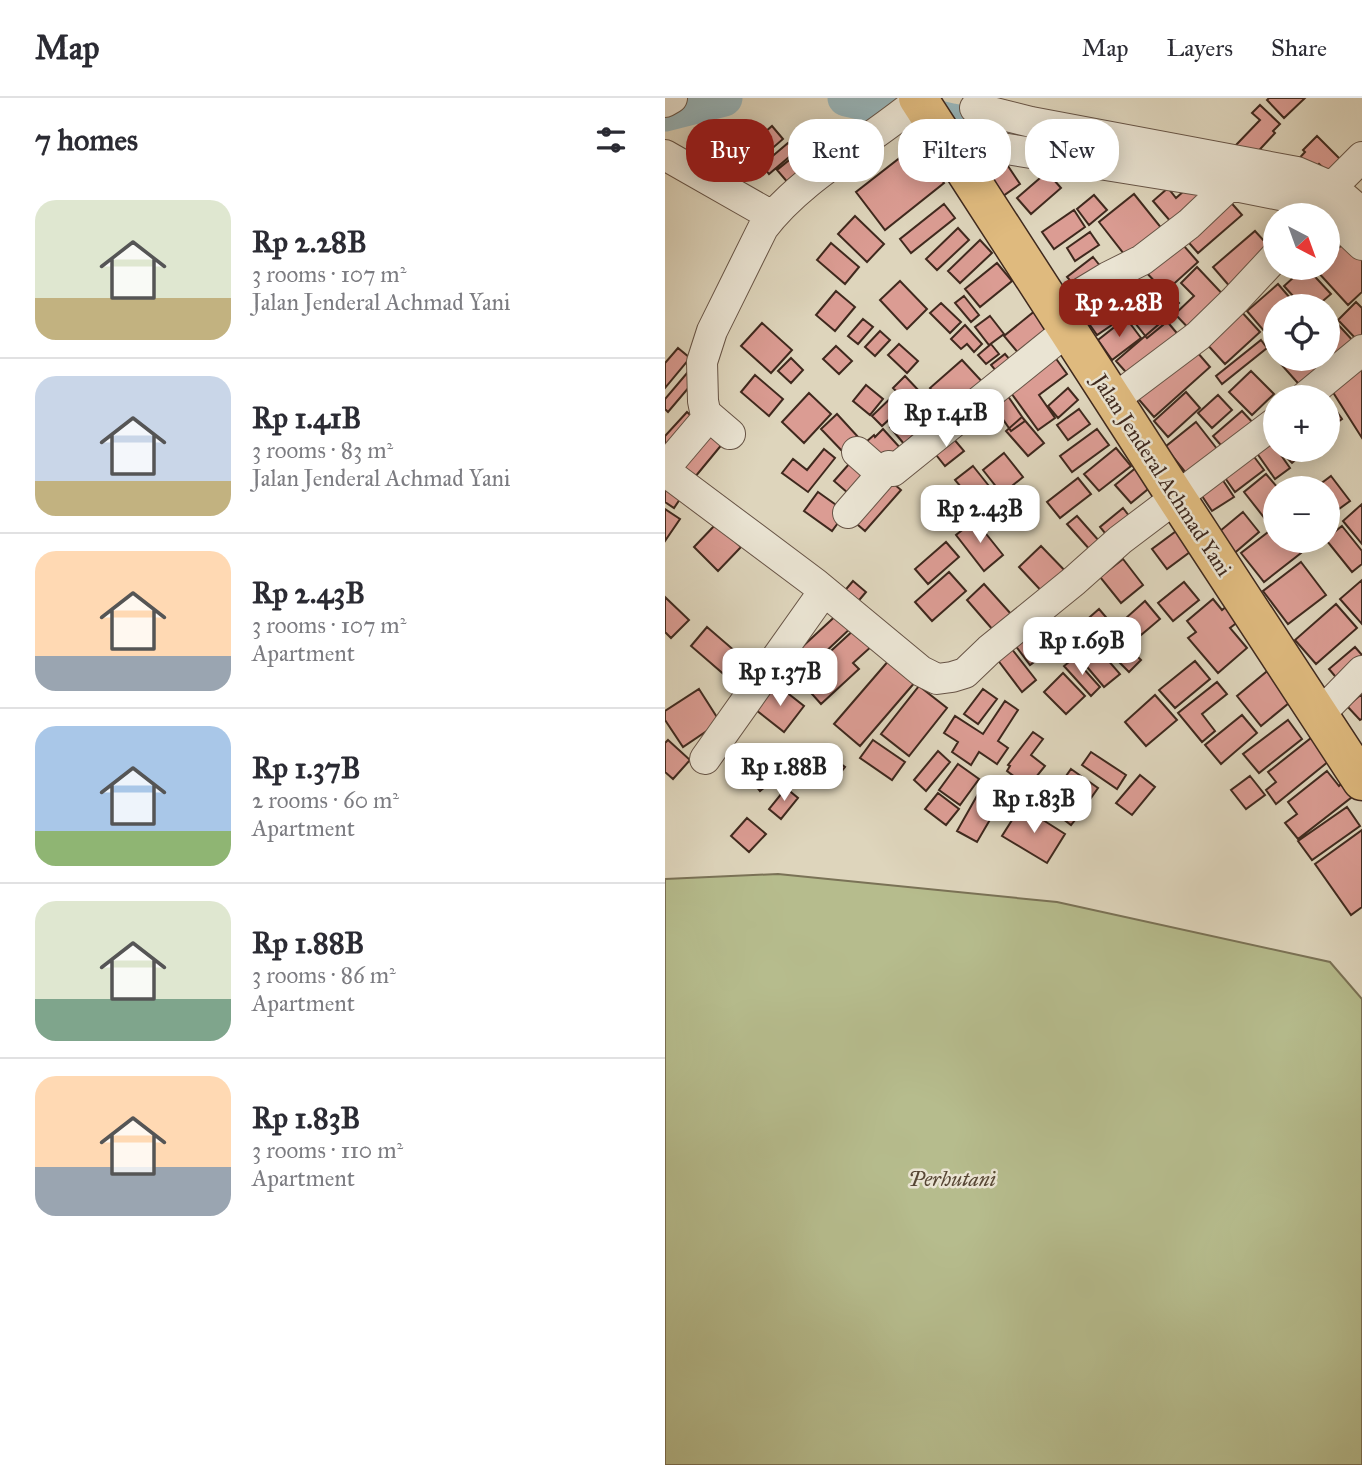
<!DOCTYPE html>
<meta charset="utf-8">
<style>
:root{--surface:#fff;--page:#f7f7f7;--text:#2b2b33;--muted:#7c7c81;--line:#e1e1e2;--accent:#8f2418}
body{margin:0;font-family:"IM FELL Great Primer",serif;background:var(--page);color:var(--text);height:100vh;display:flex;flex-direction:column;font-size:26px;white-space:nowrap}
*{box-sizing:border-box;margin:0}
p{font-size:23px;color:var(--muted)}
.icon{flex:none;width:38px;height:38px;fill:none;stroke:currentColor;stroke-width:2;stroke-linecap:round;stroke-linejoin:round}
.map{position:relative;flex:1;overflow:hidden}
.side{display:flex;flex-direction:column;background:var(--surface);width:665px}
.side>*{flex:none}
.hud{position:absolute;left:21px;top:21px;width:570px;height:63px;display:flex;gap:14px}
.needle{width:46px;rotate:139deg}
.controls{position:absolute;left:598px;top:105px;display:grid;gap:14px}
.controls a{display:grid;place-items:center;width:77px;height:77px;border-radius:50%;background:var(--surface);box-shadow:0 4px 18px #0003;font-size:35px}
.price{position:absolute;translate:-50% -60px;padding:0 16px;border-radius:14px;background:#fff;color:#222;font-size:23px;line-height:46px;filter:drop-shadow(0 2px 4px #0008)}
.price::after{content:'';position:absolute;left:50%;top:42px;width:21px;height:16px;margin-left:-10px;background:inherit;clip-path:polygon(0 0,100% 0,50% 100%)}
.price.current{background:var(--accent);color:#fff}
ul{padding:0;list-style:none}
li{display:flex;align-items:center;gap:21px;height:175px;padding:0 35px}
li+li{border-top:2px solid var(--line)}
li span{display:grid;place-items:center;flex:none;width:196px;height:140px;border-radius:21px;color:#555}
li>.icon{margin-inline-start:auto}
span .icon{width:84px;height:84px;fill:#fffc;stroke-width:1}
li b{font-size:30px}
h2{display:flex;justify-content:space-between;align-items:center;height:84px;padding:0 35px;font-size:30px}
.pill{padding:0 24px;border-radius:28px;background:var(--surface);box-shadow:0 4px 18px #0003;font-size:24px;line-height:63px}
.pill.current{background:var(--accent);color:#fff}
header{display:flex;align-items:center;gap:42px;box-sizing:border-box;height:98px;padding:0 35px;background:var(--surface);border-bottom:2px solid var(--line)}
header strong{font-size:33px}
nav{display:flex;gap:38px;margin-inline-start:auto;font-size:24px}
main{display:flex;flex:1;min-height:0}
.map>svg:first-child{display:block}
.green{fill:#b6bc8d;stroke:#7a7256;stroke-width:2}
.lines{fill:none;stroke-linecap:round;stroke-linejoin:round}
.river{stroke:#98b6bb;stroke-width:37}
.building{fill:#db9c93;stroke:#3f291e;stroke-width:2}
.minor-casing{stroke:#675446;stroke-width:32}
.major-casing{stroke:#3f291e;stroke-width:41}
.minor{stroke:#eae4d3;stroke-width:30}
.major{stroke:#dfba7e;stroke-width:38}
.labels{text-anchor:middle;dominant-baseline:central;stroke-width:5;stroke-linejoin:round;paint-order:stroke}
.street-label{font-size:21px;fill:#3f291e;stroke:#eae4d3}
.park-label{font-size:21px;font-style:italic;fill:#574634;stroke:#eae4d3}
</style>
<header>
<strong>Map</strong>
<nav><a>Map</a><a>Layers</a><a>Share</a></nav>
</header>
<main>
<section class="side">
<h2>7 homes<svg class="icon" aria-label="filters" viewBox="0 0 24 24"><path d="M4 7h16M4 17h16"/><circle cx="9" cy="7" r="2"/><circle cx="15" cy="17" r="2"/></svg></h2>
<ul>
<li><span style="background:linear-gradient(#dfe7d0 70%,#c2b280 0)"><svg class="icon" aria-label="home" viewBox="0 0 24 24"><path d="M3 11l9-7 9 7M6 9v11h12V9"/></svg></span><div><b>Rp 2.28B</b><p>3 rooms · 107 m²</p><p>Jalan Jenderal Achmad Yani</p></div></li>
<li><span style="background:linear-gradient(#c9d6e8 75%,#c2b280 0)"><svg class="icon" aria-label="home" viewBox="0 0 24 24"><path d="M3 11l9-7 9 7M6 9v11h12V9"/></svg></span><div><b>Rp 1.41B</b><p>3 rooms · 83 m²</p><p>Jalan Jenderal Achmad Yani</p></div></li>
<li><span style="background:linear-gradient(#ffd9b3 75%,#9aa5b1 0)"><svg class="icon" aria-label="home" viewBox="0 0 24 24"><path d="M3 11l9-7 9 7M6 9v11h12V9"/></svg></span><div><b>Rp 2.43B</b><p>3 rooms · 107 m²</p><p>Apartment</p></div></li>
<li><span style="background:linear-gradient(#a9c7e8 75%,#8fb573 0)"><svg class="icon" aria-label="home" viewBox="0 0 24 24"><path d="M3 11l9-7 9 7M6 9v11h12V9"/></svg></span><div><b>Rp 1.37B</b><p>2 rooms · 60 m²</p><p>Apartment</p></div></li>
<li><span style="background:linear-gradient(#dfe7d0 70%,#7fa58c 0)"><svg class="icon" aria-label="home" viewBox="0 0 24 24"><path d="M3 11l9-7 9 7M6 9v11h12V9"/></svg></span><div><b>Rp 1.88B</b><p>3 rooms · 86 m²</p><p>Apartment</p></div></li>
<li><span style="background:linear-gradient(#ffd9b3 65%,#9aa5b1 0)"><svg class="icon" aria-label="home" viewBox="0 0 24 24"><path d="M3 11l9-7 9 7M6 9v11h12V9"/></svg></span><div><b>Rp 1.83B</b><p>3 rooms · 110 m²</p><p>Apartment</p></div></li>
</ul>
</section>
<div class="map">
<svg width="697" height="1367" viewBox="0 0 697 1367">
<rect width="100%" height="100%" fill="#ded5bc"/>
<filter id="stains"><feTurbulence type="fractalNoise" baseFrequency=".00286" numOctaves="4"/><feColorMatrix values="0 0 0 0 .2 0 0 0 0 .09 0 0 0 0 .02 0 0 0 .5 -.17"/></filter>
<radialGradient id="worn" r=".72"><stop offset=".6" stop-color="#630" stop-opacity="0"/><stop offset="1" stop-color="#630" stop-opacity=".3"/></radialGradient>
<!-- green -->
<path class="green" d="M113 776 392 804 665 864 697 901V1367H0V781Z"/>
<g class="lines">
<!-- river -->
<path class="river" d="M181 0 287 24 411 47
M0 15 59 0"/>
</g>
<!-- building -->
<path class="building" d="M604 0H640L619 20 602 2Z
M595 7 615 26 608 33 610 35 586 61 571 47 595 22 587 15Z
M107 28 118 41 88 67 77 54Z
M165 29 182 51 130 93 112 72Z
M652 38 681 67 669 80 654 66 643 77 630 65 640 54 638 52Z
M123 45 130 54 104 76 97 67Z
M250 48 279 85 220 132 191 94Z
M333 53 355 86 338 98 316 65Z
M382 74 396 90 366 116 352 100Z
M528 85 541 101 512 131 488 103 503 90 511 100Z
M469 96 502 137 466 165 434 124Z
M429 97 442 112 424 127 412 111Z
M562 100 577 117 533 155 518 138Z
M279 106 290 120 246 155 235 141Z
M409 112 420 129 389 151 377 134Z
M190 118 219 146 202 164 173 136Z
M663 121 680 139 663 154Z
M293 130 304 142 272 172 261 161Z
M590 133 609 154 567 191 548 169Z
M425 134 434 147 410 163 402 150Z
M512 140 533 164 502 192 514 205 502 217 484 196 494 188 478 171Z
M684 140 697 154V194L683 207 651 172 653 170H663V160Z
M315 142 327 155 295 185 283 173Z
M166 145 194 169 180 186 152 162Z
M428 159 440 174 414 193 402 179Z
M332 165 347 183 315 209 300 191Z
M532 169 565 204 530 237 510 216 529 198 516 185Z
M639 170H642L666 196 652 208H637L619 188Z
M235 183 262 211 242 231 215 202Z
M613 186 632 208H611V247L582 213Z
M171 193 190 209 170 233 151 217Z
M299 198 314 217 306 224 290 205Z
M476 198 498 227 482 240 459 211Z
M448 201 460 218 432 237 420 220Z
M691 204 697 210V239L693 243 673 222Z
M276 205 296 224 285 235 265 215Z
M574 211 595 234 560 266 539 243Z
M371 212 391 237 360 263 339 238Z
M325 218 339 236 324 247 310 229Z
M461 220 476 240 447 262 433 242Z
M667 220 690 245 673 261 663 250V223Z
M198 221 208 229 193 246 183 238Z
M500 221 516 240 468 282 451 263Z
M97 225 127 252 106 275 76 248Z
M300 227 317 246 309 254 302 246 296 251 286 241Z
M215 233 225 242 210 258 200 249Z
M596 242 602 250 557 286 551 278Z
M234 246 253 263 242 275 223 257Z
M326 246 334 256 321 266 313 257Z
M526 247 545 269 489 319 470 297Z
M171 248 187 263 174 276 158 261Z
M13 250 25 260 0 290V265Z
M387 255 402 276 374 297 390 320 373 332 341 288Z
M340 256 352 270 338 281 326 267Z
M663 257 671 266 640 293 614 264 618 261H663Z
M126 260 138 272 126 285 113 273Z
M297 262 322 289 289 318 265 290Z
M28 268 36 275 3 314 0 311V301Z
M697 268V340L664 288Z
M586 273 609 296 587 317 564 294Z
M90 277 118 301 104 318 76 294Z
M240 278 271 311 259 322 242 305 217 328 207 318 232 294 228 290Z
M201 287 218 301 205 317 188 303Z
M403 290 413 302 393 320 383 308Z
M338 291 360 323 346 333 324 301Z
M521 294 535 310 503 339 489 323Z
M144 295 166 316 139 345 117 324Z
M553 297 567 312 547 330 533 315Z
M663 301 677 321 663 331Z
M414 311 425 326 403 342 392 327Z
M577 313 590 327 561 353 548 338Z
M22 314 34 325 0 357V338Z
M242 314 256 330 239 346 225 329Z
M172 316 194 340 179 355 156 331Z
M357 319 379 345 363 358 341 333Z
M531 324 556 356 525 380 500 349Z
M47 325 63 339 30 379 13 365Z
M218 331 238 353 225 365 193 351 209 337 210 339Z
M432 331 444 347 407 374 395 358Z
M282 333 299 353 280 368 264 348Z
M604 340 625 370 610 381 589 351Z
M451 350 466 368 434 393 419 376Z
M159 351 170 360 143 394 117 375 128 361 142 372Z
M614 352H642L627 365Z
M339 355 358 379 337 396 318 372Z
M587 356 599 372 570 394 558 377Z
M192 357 213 376 190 401 169 383Z
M308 368 328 393 311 407 290 382Z
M473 368 488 387 466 405 450 387Z
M601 376 613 390H611V414L601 422 579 394Z
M666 378 685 403 663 419V390H650Z
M222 380 236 392 200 433 186 421Z
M413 380 426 396 395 420 382 404Z
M557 381 569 399 547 413 535 395Z
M0 387 17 398 9 410 0 404Z
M153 394 181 414 167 433 139 413Z
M697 406V446L678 423Z
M458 410 471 427 448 445 435 429Z
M0 411 15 421 0 443Z
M578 414 594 434 566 458 549 438Z
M412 418 435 444 426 453 402 426Z
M310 422 338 457 319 473 291 437Z
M51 426 76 449 53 473 29 449Z
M611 428V443H627L636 455 599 484 576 455Z
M677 428 697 453V466L687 474 662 443 663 439Z
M514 431 529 451 502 471 487 451Z
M281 444 294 459 263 486 250 471Z
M376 448 406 479 383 500 354 469Z
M458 461 478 487 456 505 435 479Z
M636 464 661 497 623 526 598 493Z
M284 474 301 493 267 523 250 504Z
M697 482V526L675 501Z
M188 483 201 494 190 507 177 496Z
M519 484 534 502 508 523 493 505Z
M319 486 346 516 328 532 302 502Z
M0 499 24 522 6 540 0 534Z
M548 501 557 512 562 508 574 523 565 530 582 550 553 575 523 540 531 534 522 523Z
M480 503 495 521 476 537 461 520Z
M671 506 692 530 651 566 630 542Z
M434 511 458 539 442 552 418 525Z
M177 512 190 526 137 576 123 562Z
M380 525 395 545 365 567 350 547Z
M42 529 78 560 62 579 26 548Z
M191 530 208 547 188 565 194 571 156 606 147 596 155 587 143 574Z
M416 531 455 576 439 589 401 544Z
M460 546 476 562 464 574 448 558Z
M690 549 697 557V565L675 584 664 571Z
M346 550 371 582 357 594 332 561Z
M409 560 435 589 426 598 399 568Z
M225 561 251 583 195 648 169 626Z
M530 563 545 581 510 610 494 592Z
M606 570 630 600 596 628 572 598Z
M398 575 420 598 401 616 379 594Z
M552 584 562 596 537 616 550 633 537 644 513 615Z
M111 586 139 608 119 634 91 612Z
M254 588 282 610 244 658 216 636Z
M34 591 55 624 18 649 0 622V613Z
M318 591 332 601 313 626 299 616Z
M697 596V621L695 622 682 608Z
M490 597 512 622 481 648 460 624Z
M340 603 353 612 333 643 343 650 332 666 314 654 306 667 287 654 293 644 279 635 290 618 318 636Z
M577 617 592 635 556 666 540 647Z
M623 622 637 641 594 675 578 656Z
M368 634 378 641 366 657 380 668 363 689 342 673 345 668 343 667Z
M646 640 664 663 611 706 601 692 611 684 603 674Z
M3 642 25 662 8 681 0 674V645Z
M208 642 240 664 227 682 195 660Z
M101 649 120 672 95 693 76 670Z
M273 653 285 664 261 693 249 682Z
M426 654 461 677 452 691 417 667Z
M164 657 180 669 165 688 149 676Z
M293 666 314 681 295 707 274 692Z
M406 671 433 690 421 707 394 688Z
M662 673 674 688 676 686 687 699 633 741 620 725 632 716 623 704Z
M475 677 490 689 467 717 451 705Z
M585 678 600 697 581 711 566 692Z
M317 689 337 701 312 744 292 733Z
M121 690 133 700 116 721 104 711Z
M392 692 418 712 406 727 380 707Z
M273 695 294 711 281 727 260 711Z
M356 708 400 736 382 765 337 738Z
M682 709 695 728 647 762 633 743Z
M82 720 101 736 84 754 66 738Z
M697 732V809L686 817 650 766Z"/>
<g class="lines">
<!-- minor casing -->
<g class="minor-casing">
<path id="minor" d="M0 4 7 0
M310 10 366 24 632 74 667 89 697 115
M280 41 565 87 645 103 660 112 697 147
M0 57 107 118
M657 103 666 90 697 59
M390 211 443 179 477 162 524 126 565 87
M640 299 697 252
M448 302 533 238 570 202 611 158
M44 318 65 336
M192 354 217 376
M0 370 44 318 40 313 38 303 37 264 47 233 98 130C137 78 205 44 254 2
M0 373 151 486 256 573 272 581 287 579 300 575 324 552 409 483 455 442 611 324
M183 415 224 368 228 373 403 232
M654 617 697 573
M40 661 159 493"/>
</g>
<!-- major casing -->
<g class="major-casing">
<path id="major" d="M253 0 511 399 697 683"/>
</g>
<!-- minor -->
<use href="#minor" class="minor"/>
<!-- major -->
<use href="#major" class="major"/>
</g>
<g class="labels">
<!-- street labels -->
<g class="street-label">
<text transform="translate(497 377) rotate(57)">Jalan Jenderal Achmad Yani</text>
</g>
<!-- park labels -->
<g class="park-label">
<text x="287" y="1081">Perhutani</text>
</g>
</g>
<rect width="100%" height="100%" filter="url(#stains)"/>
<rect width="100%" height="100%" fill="url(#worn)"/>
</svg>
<div class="controls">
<a><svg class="needle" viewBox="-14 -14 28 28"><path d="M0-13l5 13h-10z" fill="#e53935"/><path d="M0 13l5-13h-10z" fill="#7c7c81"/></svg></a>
<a><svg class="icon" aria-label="locate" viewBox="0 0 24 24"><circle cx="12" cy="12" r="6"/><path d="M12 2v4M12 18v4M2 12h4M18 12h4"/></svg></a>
<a>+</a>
<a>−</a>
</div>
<b class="price current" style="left:454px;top:241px">Rp 2.28B</b>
<b class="price" style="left:281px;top:351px">Rp 1.41B</b>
<b class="price" style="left:315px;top:447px">Rp 2.43B</b>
<b class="price" style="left:417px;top:579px">Rp 1.69B</b>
<b class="price" style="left:115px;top:610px">Rp 1.37B</b>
<b class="price" style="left:119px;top:705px">Rp 1.88B</b>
<b class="price" style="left:369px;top:737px">Rp 1.83B</b>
<div class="hud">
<a class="pill current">Buy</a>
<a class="pill">Rent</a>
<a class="pill">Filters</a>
<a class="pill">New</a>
</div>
</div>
</main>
